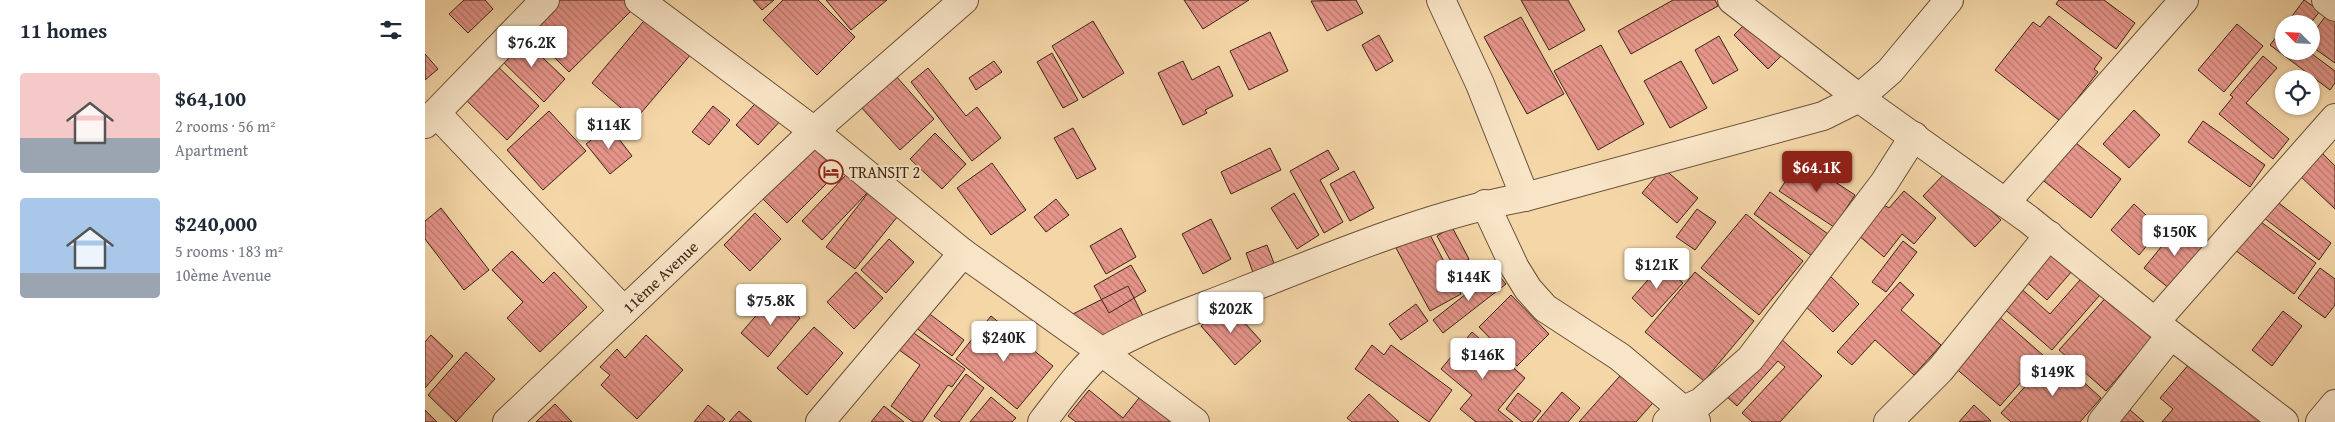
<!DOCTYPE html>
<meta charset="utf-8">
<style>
:root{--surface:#fff;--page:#f6f6f7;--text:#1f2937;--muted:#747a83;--accent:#8f2418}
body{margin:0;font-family:"Gentium Book Plus",serif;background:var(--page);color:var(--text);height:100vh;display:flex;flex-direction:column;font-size:19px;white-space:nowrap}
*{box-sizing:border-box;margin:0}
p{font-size:16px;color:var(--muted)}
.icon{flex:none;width:28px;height:28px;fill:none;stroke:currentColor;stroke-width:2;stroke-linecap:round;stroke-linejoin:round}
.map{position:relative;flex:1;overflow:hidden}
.details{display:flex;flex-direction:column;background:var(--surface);width:425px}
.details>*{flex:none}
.needle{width:32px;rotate:294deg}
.controls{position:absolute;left:1850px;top:15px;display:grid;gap:10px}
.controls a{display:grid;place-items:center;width:45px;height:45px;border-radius:50%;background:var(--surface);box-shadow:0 1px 4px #0004;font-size:25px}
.price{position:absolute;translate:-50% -42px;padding:0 11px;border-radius:5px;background:#fff;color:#222;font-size:16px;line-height:32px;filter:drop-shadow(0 1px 2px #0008)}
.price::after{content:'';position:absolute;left:50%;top:30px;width:15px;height:11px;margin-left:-8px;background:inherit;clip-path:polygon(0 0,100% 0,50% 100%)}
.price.active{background:var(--accent);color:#fff}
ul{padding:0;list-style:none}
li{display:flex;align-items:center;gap:15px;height:125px;padding:0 20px}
li span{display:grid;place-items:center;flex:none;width:140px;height:100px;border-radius:5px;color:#555}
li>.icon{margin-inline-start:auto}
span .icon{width:60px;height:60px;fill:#fffc;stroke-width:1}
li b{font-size:21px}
h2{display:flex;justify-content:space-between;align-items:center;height:60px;padding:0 20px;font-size:21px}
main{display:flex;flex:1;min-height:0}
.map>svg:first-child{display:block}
.building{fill:url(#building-back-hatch);stroke:#3d2516}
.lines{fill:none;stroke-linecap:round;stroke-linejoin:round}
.street-casing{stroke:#6b513a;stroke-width:30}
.street{stroke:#f8e4c6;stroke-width:28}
.labels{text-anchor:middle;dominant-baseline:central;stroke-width:4;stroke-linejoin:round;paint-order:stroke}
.poi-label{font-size:16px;fill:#3d2516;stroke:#f8e4c6;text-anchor:start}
.street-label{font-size:16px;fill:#3d2516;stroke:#f8e4c6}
</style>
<main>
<section class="details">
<h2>11 homes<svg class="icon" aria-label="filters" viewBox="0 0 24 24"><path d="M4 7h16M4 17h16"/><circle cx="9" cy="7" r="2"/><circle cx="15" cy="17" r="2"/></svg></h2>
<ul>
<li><span style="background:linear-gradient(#f6c9c9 65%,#9aa5b1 0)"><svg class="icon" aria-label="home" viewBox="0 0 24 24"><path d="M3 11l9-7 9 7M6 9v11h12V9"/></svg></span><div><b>$64,100</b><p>2 rooms · 56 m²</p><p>Apartment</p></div></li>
<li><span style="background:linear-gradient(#a9c7e8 75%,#9aa5b1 0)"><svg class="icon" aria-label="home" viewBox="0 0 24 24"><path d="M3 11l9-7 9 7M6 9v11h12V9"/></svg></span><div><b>$240,000</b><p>5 rooms · 183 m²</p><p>10ème Avenue</p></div></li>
</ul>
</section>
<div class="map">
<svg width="1910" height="422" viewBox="0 0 1910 422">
<defs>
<pattern id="building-back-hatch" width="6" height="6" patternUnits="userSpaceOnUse" patternTransform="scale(1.25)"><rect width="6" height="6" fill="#e6958a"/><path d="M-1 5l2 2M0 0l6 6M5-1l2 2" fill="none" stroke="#bc7970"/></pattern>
</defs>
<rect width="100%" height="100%" fill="#f4d6a7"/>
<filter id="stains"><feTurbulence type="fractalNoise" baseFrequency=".004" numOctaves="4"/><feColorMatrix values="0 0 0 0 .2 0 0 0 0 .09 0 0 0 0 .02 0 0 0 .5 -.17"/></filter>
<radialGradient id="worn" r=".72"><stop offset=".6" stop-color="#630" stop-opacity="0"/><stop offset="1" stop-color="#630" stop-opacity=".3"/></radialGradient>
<!-- building -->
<path class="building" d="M39 0H60L68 9 43 33 24 14Z
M133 0H199L208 9 144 72 102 30Z
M328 0H349L337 10Z
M358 0H393L430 37 392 75 338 20Z
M401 0H462L426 30Z
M759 0H824L778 29Z
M931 0 938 13 902 31 886 1Z
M1096 0H1143L1160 30 1124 50Z
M1248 0H1290L1293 6 1206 54 1193 31Z
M1634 0H1679L1710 23 1691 49 1631 4Z
M1879 0 1895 11 1885 24H1861Z
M1902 14 1910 20V63L1886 46V36Z
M223 16 267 53 210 120 167 83Z
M1624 16 1677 58 1669 69 1673 72 1635 121 1570 70 1608 22 1615 27Z
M1096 17 1139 94 1102 114 1059 37Z
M1325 19 1359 53 1343 69 1309 35Z
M668 21 699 73 658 98 627 46Z
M1812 24 1838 46 1799 92 1773 70Z
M1859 27V51H1883L1910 71V83L1905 90 1845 45Z
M845 32 863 71 824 90 805 51Z
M94 35 140 79 119 102 73 57Z
M954 35 968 61 951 71 937 45Z
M1294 36 1313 70 1288 84 1270 50Z
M1176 45 1219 124 1173 150 1129 71Z
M627 53 653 100 638 108 612 62Z
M0 54 13 69 0 80Z
M1838 56 1852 68 1821 103 1864 139 1848 159 1794 114 1808 97 1805 95Z
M569 61 577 72 551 90 544 78Z
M758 61 767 80 794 66 808 96 780 110 782 113 758 125 733 73Z
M1256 61 1282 108 1245 128 1219 81Z
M68 62 114 106 82 140 36 95Z
M503 68 541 116 552 107 576 138 547 161 486 82Z
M470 75 509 119 475 150 435 106Z
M337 96 359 117 333 145 311 125Z
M288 106 305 120 284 145 267 132Z
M1709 110 1735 135 1704 168 1678 144Z
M124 111 161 151 118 190 82 150Z
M1778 121 1840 165 1825 187 1763 142Z
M184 126 207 156 185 174 161 144Z
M648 128 671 169 652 179 629 138Z
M510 133 541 164 517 189 485 159Z
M1646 139 1696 179 1666 218 1615 178Z
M389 143 415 170 362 223 335 196Z
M845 148 856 170 806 194 796 172Z
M903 150 914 169 895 180 918 222 899 233 865 171Z
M1895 151 1910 166V209L1873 174Z
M1375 159 1430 195 1409 227 1354 191Z
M567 163 601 210 566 235 532 188Z
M1238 168 1273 198 1252 223 1217 193Z
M1523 170 1576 220 1550 247 1498 196Z
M929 171 949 208 925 221 905 184Z
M423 173 443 192 397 240 377 221Z
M1479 191 1511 218 1489 244 1477 234 1459 257 1433 235 1459 205 1464 208Z
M1345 192 1403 234 1387 256 1329 214Z
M443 193 473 216 430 269 401 247Z
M869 193 894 235 872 249 846 208Z
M1846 197 1906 243 1894 260 1834 214Z
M631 199 644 215 621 232 609 217Z
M1709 204 1736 229 1714 255 1686 230Z
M16 208 64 270 39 290 0 239V221Z
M1272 209 1291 222 1270 250 1251 237Z
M330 213 356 239 325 271 299 245Z
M1321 214 1378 261 1334 315 1276 268Z
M786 219 806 259 778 274 757 234Z
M1832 219 1891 263 1869 294 1810 250Z
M1754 225 1780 246 1745 289 1719 268Z
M1027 227 1044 259 1029 267 1012 236Z
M696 228 711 257 681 274 665 246Z
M1003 231 1036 294 1005 311 971 248Z
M464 239 489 262 461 293 436 270Z
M1478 241 1492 252 1461 292 1447 282Z
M1630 243 1654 263 1622 300 1598 279Z
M842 245 852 271 830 278 821 253Z
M87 251 118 283 129 272 162 307 115 352 82 318 98 302 67 270Z
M1237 264 1258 283 1227 317 1207 298Z
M706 265 721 291 684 313 669 286Z
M1895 268 1910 279V305L1900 318 1873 298Z
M1070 271 1081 284 1018 333 1008 320Z
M431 272 458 298 429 329 402 302Z
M1270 272 1329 321 1279 381 1220 332Z
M1662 272 1681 288 1627 350 1576 306 1593 286 1625 314Z
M1403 274 1434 304 1408 332 1377 303Z
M1475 282 1489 295 1476 310 1516 345 1489 375 1450 340 1427 365 1412 352Z
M703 286 719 318 680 340 646 315Z
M1685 293 1731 334 1681 391 1634 350Z
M349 295 375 318 343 357 316 333Z
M1086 295 1124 334 1092 366 1054 327Z
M802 303 836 341 810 365 776 326Z
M991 304 1003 321 976 340 964 324Z
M1858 311 1877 326 1847 366 1827 350Z
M502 312 539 340 527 356 490 327Z
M1572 315 1619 356 1575 406 1528 366Z
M566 316 628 366 592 409 531 359Z
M389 327 418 353 382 395 352 368Z
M483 329 540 369 527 387 523 385 497 422H488L466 406 495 365 470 347Z
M1047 332 1100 378 1073 410 1088 422H1051L1035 409 1047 395 1016 369Z
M6 335 28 356 0 388V342Z
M221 335 258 370 212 419 176 385 185 375 175 367 192 349 200 358Z
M1354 337 1397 376 1355 422H1327L1317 413 1360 367 1353 361 1312 406 1301 396Z
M947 345 959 355 966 345 1027 390 1004 422 930 369Z
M41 352 70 379 31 422 3 395Z
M1629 355 1676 398 1655 422H1586L1576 413Z
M1771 356 1840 416 1835 422H1737L1748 409 1735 398Z
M1202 368 1234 396 1211 422H1154Z
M541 374 559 388 534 422H517L509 416Z
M722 388 763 422H651L643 416 664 390 698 418Z
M1137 392 1155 408 1143 422H1112Z
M1093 393 1116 411 1107 422H1097L1081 409Z
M944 394 974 422H927L922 418Z
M566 397 591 418 587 422H545Z
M130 404 147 422H111Z
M1698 404 1719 422H1683Z
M283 405 300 419 297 422H269Z
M1549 405 1566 421 1534 422Z
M459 406 479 422H446Z
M0 410 12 422H0Z
M314 411 327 422H304Z"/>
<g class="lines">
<!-- street casing -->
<g class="street-casing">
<g id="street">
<path d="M214 0 389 131 538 253 677 352 770 422"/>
<path d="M1016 0 1055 84 1100 197"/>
<path d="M1307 0 1434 98 1603 219 1746 335 1859 422"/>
<path d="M1901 0 1910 7"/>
<path d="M11 113 199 311"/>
<path d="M0 124 120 0"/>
<path d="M1580 203 1759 0"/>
<path d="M1060 204 1090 268 1103 289 1120 308 1195 357 1271 421"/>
<path d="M1730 322 1910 118"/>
<path id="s1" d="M82 422 389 131 539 0"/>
<path d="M395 422 538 253"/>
<path d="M617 422C632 403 660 363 679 351 722 325 772 310 818 291 910 255 1003 215 1100 197L1398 116 1434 98 1465 71 1524 0"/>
<path d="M1242 422 1250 414 1276 402 1325 359 1459 183 1489 136"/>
<path d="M1463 422 1515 370 1624 235"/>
<path d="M1677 422 1746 335"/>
<path d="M1895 422 1910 404"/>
</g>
</g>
<!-- street -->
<use href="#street" class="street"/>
</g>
<!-- icons -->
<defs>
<g id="hotel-ring" transform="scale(1.25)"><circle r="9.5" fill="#f8e4c6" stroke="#8f2418" stroke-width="1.5"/><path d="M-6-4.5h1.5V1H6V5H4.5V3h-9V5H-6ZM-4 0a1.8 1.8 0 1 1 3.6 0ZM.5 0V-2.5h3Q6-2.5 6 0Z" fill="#8f2418"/></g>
</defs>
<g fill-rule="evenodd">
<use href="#hotel-ring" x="406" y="172"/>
</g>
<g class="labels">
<!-- poi labels -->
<g class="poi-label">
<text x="424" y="172">TRANSIT 2</text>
</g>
<!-- street labels -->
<g class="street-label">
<text stroke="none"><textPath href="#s1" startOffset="211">11ème Avenue</textPath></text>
</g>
</g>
<rect width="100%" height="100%" filter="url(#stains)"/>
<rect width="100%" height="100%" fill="url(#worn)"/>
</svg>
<div class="controls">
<a><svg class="needle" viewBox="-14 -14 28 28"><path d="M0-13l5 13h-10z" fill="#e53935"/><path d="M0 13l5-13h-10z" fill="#747a83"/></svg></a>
<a><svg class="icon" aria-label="locate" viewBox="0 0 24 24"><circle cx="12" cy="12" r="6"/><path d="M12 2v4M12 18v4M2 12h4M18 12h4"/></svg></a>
</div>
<b class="price" style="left:107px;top:68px">$76.2K</b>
<b class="price" style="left:184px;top:150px">$114K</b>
<b class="price active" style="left:1392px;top:193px">$64.1K</b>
<b class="price" style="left:1750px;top:257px">$150K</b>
<b class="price" style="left:1232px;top:290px">$121K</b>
<b class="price" style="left:1044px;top:302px">$144K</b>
<b class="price" style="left:346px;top:326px">$75.8K</b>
<b class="price" style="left:806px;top:334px">$202K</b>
<b class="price" style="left:579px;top:363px">$240K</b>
<b class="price" style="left:1058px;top:380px">$146K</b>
<b class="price" style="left:1628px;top:397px">$149K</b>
</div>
</main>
